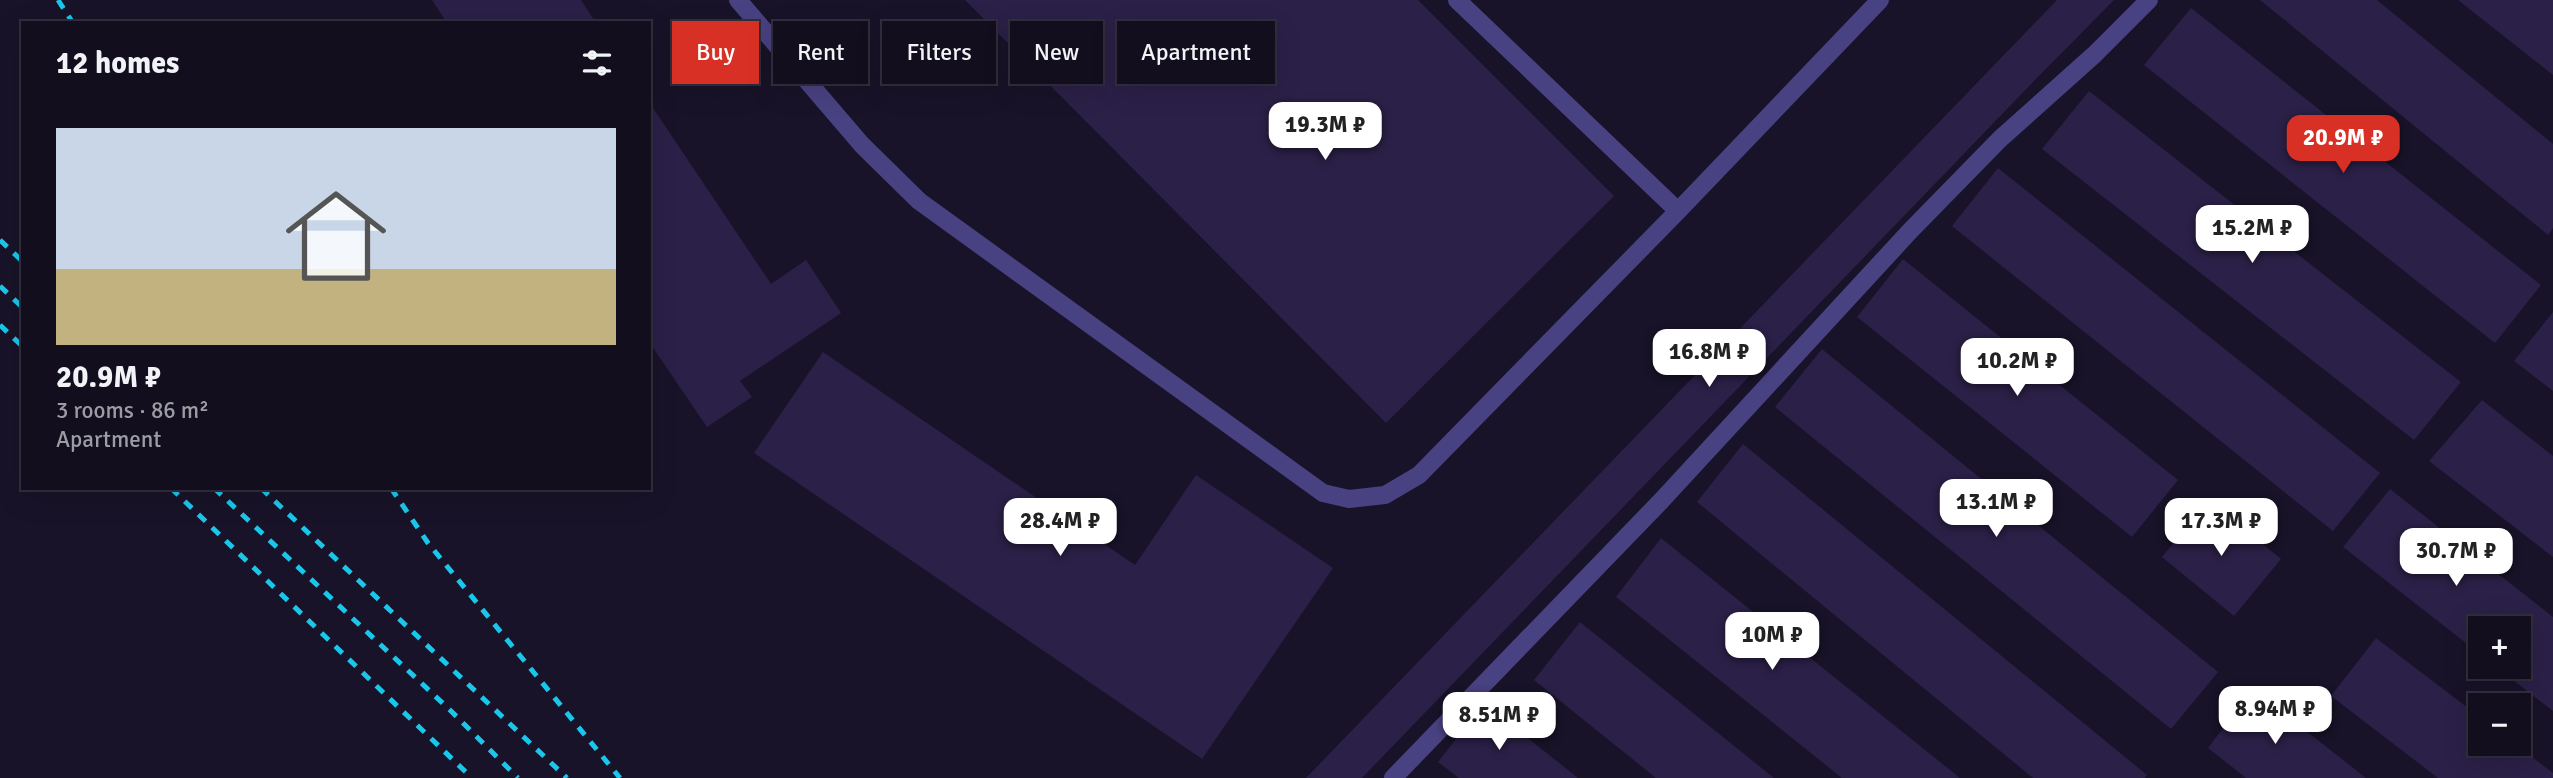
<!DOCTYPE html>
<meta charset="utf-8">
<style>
:root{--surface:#120e1e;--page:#1b1727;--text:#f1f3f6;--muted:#9c9ca4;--line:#312e3c;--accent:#d93025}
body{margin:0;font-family:Signika,sans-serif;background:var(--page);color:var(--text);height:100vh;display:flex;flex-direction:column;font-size:26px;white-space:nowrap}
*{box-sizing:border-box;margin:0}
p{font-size:23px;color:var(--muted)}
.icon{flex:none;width:38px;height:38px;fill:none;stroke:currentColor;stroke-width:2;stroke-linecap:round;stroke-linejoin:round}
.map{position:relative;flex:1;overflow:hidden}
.sheet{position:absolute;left:21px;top:21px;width:630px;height:469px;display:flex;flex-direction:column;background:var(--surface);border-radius:0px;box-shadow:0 7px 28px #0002,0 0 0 2px var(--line)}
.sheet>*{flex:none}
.banner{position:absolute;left:672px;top:21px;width:665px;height:63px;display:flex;gap:14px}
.controls{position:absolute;left:2468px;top:616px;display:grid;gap:14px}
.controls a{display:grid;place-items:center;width:63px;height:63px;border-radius:0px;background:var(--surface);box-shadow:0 7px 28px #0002,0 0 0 2px var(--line);font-size:35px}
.price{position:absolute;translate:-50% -60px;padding:0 16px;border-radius:14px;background:#fff;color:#222;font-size:23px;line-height:46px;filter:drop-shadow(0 2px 4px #0008)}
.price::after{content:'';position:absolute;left:50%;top:42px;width:21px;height:16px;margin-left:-10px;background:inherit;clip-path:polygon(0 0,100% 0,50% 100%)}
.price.active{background:var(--accent);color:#fff}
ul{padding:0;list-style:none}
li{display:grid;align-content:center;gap:14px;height:371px;padding:0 35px}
li span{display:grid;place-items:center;height:217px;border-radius:0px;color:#555}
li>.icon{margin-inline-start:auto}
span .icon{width:126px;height:126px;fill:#fffc;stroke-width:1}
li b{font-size:30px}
h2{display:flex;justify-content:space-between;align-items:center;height:84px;padding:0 35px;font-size:30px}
.tag{padding:0 24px;border-radius:0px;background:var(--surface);box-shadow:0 7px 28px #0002,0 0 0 2px var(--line);font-size:24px;line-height:63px}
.tag.active{background:var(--accent);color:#fff}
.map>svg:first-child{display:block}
.building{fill:#2b2047}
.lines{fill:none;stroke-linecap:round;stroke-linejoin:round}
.lane{stroke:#494282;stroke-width:18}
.rail{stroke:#1ac7ea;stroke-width:5;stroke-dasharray:10 9;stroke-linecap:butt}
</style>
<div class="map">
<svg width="2553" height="778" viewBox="0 0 2553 778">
<rect width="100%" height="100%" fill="#181328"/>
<!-- building -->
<path class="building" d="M432 0H581L596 23H447Z
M965 0H1418L1614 196 1386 423Z
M2057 0H2114L2034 81 1362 778H1306Z
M2260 0H2377L2553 144V228L2548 235Z
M2458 0H2553V75Z
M2191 8 2541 285 2495 343 2144 65Z
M2089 91 2461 382 2414 440 2042 149Z
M649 102 771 284 806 260 841 313 740 381 752 397 707 427 649 342Z
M1998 168 2380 473 2333 531 1952 226Z
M1903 259 2178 480 2132 537 1857 317Z
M2553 312V391L2514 361Z
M1822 349 2218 672 2171 729 1775 407Z
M823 352 1135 565 1196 475 1333 568 1202 759 754 453Z
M2482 400 2553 456V557L2429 461Z
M1743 444 2147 775 2145 778H2033L1697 502Z
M2390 489 2553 617V711L2496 667H2518V628H2480V654L2343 547Z
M2209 500 2281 559 2234 616 2162 557Z
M1661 538 1960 778H1842L1616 597Z
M1580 622 1774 778H1656L1534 680Z
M2376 638 2480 717V744H2515L2553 773V778H2438L2331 696Z
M2253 689 2366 778H2246L2208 748Z
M1484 703 1578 778H1459L1438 762Z"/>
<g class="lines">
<!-- lane -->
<path class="lane" d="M738 0 862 145 919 201 1323 493 1349 499 1385 495 1419 475 1678 211 1880 0
M1457 0 1678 211
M1393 778 1661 501 1910 231 2000 139 2095 54 2149 0"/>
<!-- rail -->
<path class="rail" d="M58 0 73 23
M0 240 23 262
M0 286 23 308
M0 325 23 347
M171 488 472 778
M214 488 451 711 518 778
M261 488 567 778
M391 488 428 543 620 778"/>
</g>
</svg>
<div class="controls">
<a>+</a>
<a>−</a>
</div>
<b class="price" style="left:1325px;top:162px">19.3M ₽</b>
<b class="price active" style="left:2343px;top:175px">20.9M ₽</b>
<b class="price" style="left:2252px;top:265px">15.2M ₽</b>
<b class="price" style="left:1709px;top:389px">16.8M ₽</b>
<b class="price" style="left:2017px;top:398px">10.2M ₽</b>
<b class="price" style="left:1996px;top:539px">13.1M ₽</b>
<b class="price" style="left:1060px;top:558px">28.4M ₽</b>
<b class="price" style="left:2221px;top:558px">17.3M ₽</b>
<b class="price" style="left:2456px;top:588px">30.7M ₽</b>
<b class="price" style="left:1772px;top:672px">10M ₽</b>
<b class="price" style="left:2275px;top:746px">8.94M ₽</b>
<b class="price" style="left:1499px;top:752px">8.51M ₽</b>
<div class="banner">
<a class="tag active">Buy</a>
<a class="tag">Rent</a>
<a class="tag">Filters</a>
<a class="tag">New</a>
<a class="tag">Apartment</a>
</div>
<section class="sheet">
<h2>12 homes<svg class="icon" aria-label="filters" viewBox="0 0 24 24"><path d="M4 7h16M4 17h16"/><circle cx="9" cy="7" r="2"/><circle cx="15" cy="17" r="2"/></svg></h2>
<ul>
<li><span style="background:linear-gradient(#c9d6e8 65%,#c2b280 0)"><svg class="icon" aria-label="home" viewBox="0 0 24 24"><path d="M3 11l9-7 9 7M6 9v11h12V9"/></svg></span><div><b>20.9M ₽</b><p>3 rooms · 86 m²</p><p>Apartment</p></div></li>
</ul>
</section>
</div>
